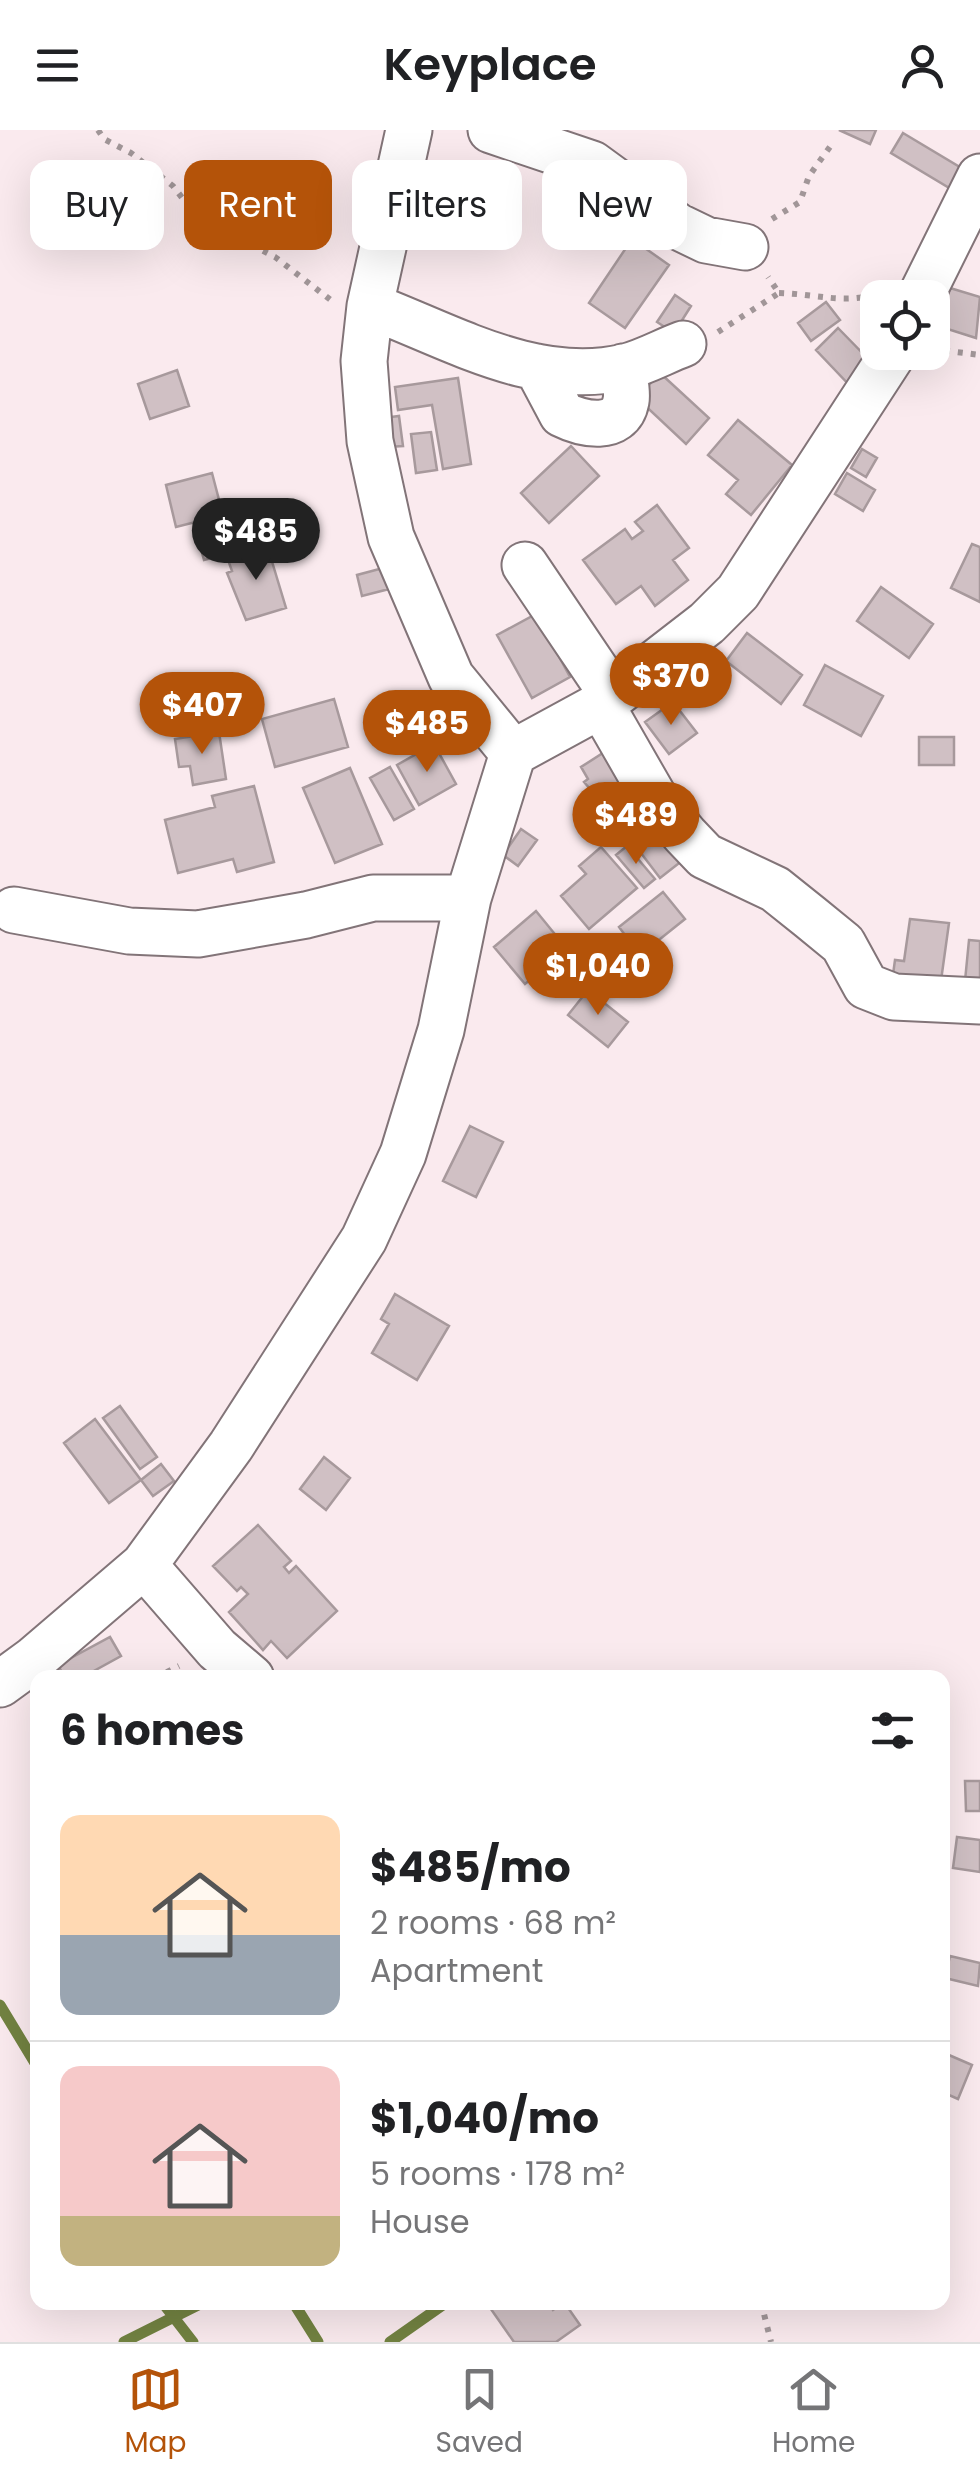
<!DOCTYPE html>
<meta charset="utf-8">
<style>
:root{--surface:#fff;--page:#f2f2f2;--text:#202124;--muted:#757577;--line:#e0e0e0;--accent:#b45309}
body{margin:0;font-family:Poppins,sans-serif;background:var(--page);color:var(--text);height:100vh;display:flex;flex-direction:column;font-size:38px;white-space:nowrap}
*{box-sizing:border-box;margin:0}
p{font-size:32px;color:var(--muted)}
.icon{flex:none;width:55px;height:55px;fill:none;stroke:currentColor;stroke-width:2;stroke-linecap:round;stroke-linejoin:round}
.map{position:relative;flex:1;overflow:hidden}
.panel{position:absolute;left:30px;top:1540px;width:920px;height:640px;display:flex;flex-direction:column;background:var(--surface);border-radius:20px;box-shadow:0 10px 40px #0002}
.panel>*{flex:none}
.hud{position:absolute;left:30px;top:30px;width:920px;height:90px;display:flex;gap:20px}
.controls{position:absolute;left:860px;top:150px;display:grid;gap:20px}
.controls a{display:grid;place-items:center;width:90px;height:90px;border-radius:20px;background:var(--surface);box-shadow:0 10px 40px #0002;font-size:50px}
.price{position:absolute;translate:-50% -85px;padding:0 22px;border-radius:35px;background:var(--accent);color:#fff;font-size:32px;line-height:65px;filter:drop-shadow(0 2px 5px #0008)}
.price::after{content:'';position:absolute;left:50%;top:60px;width:30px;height:22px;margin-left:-15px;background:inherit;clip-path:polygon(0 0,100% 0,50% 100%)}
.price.on{background:#222;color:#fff}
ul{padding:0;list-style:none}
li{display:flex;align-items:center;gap:30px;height:250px;padding:0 30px}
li+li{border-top:2px solid var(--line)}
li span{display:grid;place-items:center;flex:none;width:280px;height:200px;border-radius:20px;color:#555}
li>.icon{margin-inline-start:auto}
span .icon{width:120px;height:120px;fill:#fffc;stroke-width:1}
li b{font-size:42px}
h2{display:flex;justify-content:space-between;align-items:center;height:120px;padding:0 30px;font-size:42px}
.chip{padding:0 35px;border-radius:20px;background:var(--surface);box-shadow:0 10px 40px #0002;font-size:35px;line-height:90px}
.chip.on{background:var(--accent);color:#fff}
header{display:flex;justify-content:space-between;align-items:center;height:130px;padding:0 30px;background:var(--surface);font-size:45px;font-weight:600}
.tab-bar{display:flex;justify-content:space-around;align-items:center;height:140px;border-top:2px solid var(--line);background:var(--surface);font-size:28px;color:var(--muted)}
.tab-bar a{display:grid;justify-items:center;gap:5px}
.tab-bar .on{color:var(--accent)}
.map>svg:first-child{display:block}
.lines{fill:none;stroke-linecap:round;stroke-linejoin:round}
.stream{stroke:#728241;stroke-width:11}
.building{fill:#d0c0c4;stroke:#a7999c;stroke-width:2.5}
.minor-casing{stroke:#827478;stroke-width:49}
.path{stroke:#a19698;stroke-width:6;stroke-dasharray:5 8;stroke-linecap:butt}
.minor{stroke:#fff;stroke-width:45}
</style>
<header><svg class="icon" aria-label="menu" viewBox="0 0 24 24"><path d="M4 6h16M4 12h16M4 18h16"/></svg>Keyplace<svg class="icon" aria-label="person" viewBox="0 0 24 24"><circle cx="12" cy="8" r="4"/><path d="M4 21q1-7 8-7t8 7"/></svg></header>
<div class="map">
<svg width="980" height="2212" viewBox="0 0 980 2212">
<rect width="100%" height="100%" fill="#faeaee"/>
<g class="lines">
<!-- stream -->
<path class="stream" d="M0 1875 38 1938
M162 2172 193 2212
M293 2172 318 2212
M124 2212 204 2172
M390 2212 447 2172"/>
</g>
<!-- building -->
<path class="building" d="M839 0H876L870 14Z
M903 3 963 39 951 59 891 23Z
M632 109 669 135 625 198 589 173Z
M950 158 980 167 976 208 938 196Z
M675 165 691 176 674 203 657 192Z
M826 172 840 190 811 211 798 193Z
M838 198 876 237 854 260 816 220Z
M177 240 189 276 150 289 138 254Z
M660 243 709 288 686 314 637 268Z
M458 248 471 334 443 339 432 275 398 280 395 257Z
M399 286 403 316 387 317 383 288Z
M738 290 792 335 751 385 726 364 738 350 708 325Z
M431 302 437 340 416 343 411 304Z
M571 316 599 346 549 393 521 363Z
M862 319 877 328 866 347 851 338Z
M212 343 223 385 176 397 166 355Z
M847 343 875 360 863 381 835 364Z
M657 375 689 418 673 430 688 450 655 476 641 456 616 474 583 430 625 399 632 409 643 401 635 392Z
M218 407 223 425 204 430 199 412Z
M972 414 980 417V472L951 458Z
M267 415 286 478 246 490 227 443 232 441 227 427Z
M383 438 389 459 362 466 357 445Z
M881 457 933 494 909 528 857 491Z
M536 484 570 547 532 568 497 505Z
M747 503 802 545 781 574 726 531Z
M825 535 883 566 861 606 804 575Z
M334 569 348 617 275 637 262 589Z
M673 572 697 603 669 624 645 592Z
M219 602 226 649 193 655 190 636 179 637 175 609Z
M919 607H954V635H919Z
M434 614 456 654 419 675 397 635Z
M606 621 632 660 620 668 624 673 610 682 584 652 588 649 581 637Z
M390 637 414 679 394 690 370 648Z
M350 638 382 714 335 733 303 658Z
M254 656 274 732 237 742 233 729 178 743 165 690 215 677 212 666Z
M642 675 683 730 660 748 618 693Z
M521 699 537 710 518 736 503 725Z
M627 716 655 749 644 758 616 725Z
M601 717 637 758 589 799 561 766 586 744 579 736Z
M663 762 685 789 640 825 619 797Z
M536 781 567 819 525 854 494 817Z
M910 789 949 793 939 865 891 859 895 830 904 831Z
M969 810 980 811V853L965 851Z
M588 860 628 892 608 917 568 885Z
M470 996 503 1012 476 1067 443 1051Z
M395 1164 449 1196 417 1250 372 1223 389 1194 381 1189Z
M120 1276 157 1327 140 1339 103 1288Z
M95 1289 141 1350 109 1373 64 1313Z
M324 1327 350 1348 326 1380 300 1359Z
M161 1334 174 1351 153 1366 141 1350Z
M258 1395 291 1431 284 1437 289 1443 296 1436 337 1481 287 1528 271 1511 263 1520 229 1482 248 1464 241 1457 237 1461 213 1436Z
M110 1507 121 1526 81 1548H65L58 1535Z
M965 1651H980V1681H966Z
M957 1707 980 1710V1742L953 1738Z
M950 1826 980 1833 978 1856 945 1848Z
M942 1922 972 1935 958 1969 942 1962Z
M486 2172H548L553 2180 564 2172 580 2195 556 2212H514Z"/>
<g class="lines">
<!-- minor casing -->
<g class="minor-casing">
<path id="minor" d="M409 0 370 176 364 231 370 311 391 407 451 547 513 623
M491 0 592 34 677 96 706 110 745 117
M920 168 980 47
M370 176C450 206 536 258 625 237 645 232 664 221 683 214
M537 237 562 284C582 294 620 303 626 271 628 261 624 248 623 237
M525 435 612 564
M601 575 655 669 685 705 705 726 775 759 810 787 843 814 866 856 894 867 980 871
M14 780 129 801 198 804 306 785 373 768H468
M144 1435 217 1519 251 1548
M0 1554 33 1530 144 1435 231 1316 364 1109 403 1024 441 900 468 768 513 623 601 575 707 493 738 462 894 222"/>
</g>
<!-- path -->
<path class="path" d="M98 0 104 9 131 23 173 56 197 87 275 127 332 171
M772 89 800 72 809 46 832 14
M779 163C818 164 844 175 881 163
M718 202 779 163 768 147
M932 219 980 225
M155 1548 179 1536
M761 2172 771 2212"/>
<!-- minor -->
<use href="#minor" class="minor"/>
</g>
</svg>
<div class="controls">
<a><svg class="icon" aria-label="locate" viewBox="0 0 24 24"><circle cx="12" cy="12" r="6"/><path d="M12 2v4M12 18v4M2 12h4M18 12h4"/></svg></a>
</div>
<b class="price on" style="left:256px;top:453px">$485</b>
<b class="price" style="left:671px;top:598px">$370</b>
<b class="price" style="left:202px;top:627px">$407</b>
<b class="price" style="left:427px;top:645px">$485</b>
<b class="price" style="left:636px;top:737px">$489</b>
<b class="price" style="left:598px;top:888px">$1,040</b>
<div class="hud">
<a class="chip">Buy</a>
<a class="chip on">Rent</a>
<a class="chip">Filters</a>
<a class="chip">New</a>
</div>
<section class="panel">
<h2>6 homes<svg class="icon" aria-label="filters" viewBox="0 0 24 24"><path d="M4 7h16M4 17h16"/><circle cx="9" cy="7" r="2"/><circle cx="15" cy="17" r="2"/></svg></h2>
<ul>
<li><span style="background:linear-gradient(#ffd9b3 60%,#9aa5b1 0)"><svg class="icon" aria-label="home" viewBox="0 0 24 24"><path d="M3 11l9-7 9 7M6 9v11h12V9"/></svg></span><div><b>$485/mo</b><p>2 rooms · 68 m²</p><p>Apartment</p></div></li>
<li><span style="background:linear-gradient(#f6c9c9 75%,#c2b280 0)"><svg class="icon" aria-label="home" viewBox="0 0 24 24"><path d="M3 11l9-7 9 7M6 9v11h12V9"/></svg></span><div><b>$1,040/mo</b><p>5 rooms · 178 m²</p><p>House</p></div></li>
</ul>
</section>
</div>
<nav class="tab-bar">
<a class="on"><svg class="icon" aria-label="map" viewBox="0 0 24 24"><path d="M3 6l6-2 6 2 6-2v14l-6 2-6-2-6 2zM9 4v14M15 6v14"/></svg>Map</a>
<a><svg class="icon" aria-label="saved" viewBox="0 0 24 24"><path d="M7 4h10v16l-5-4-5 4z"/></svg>Saved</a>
<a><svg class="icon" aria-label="home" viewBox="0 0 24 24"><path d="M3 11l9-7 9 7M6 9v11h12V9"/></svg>Home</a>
</nav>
